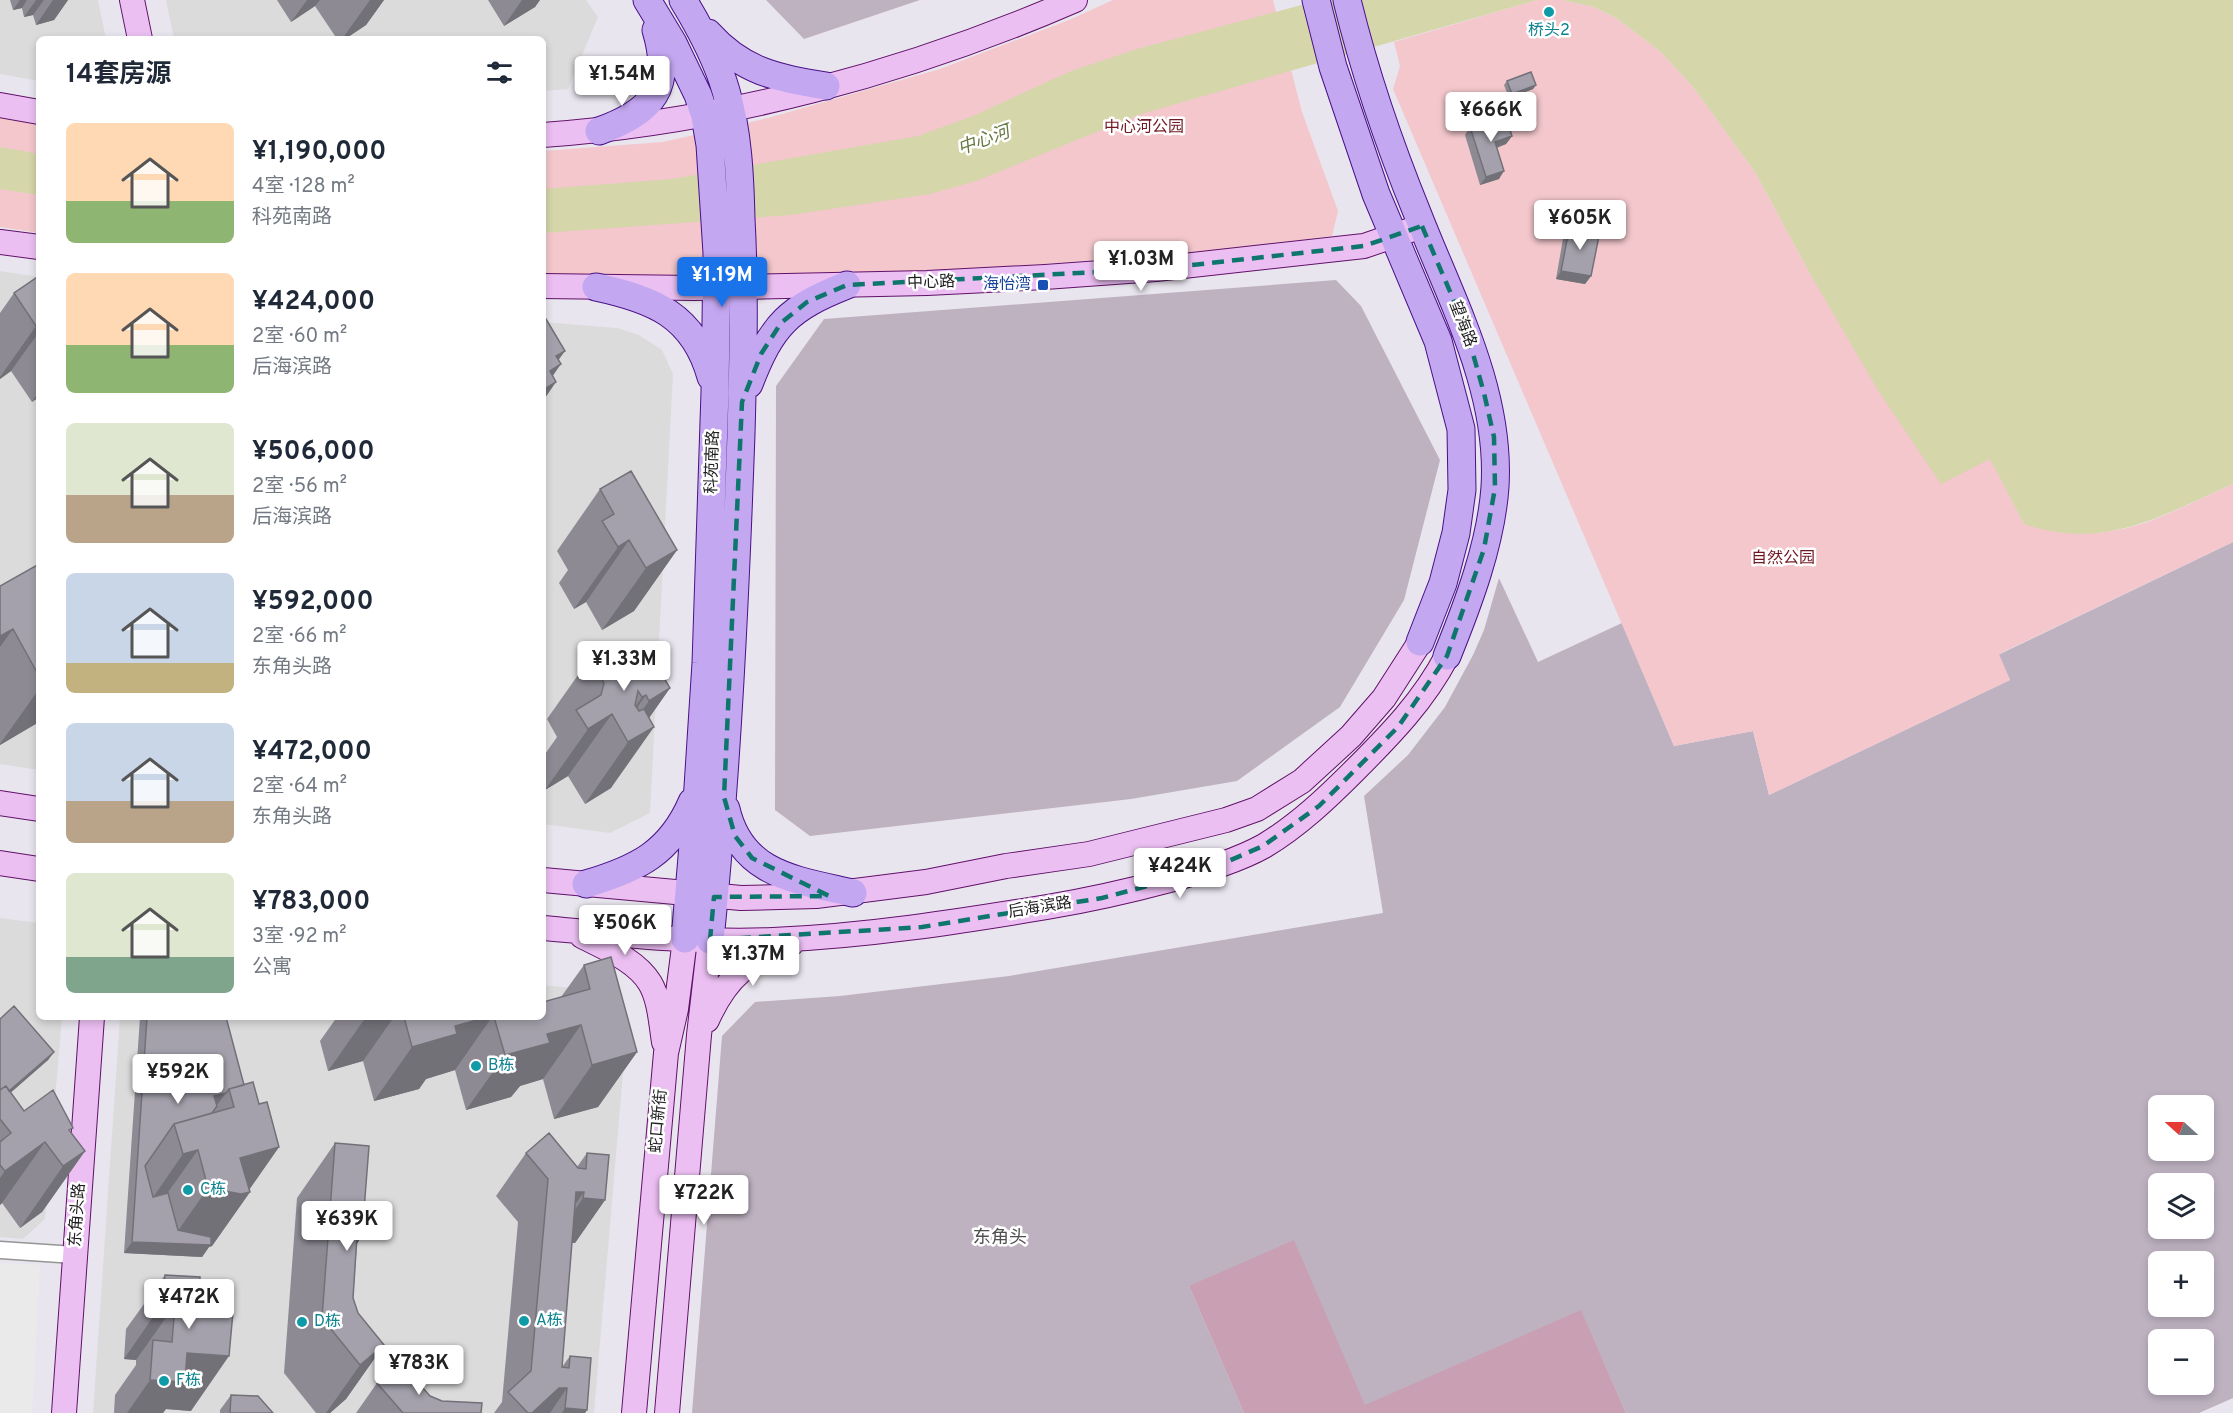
<!DOCTYPE html>
<html lang="zh">
<meta charset="utf-8">
<style>
:root{--surface:#fff;--page:#f2f2f3;--text:#1f2937;--muted:#747a83;--accent:#1a73e8}
body{margin:0;font-family:Overpass,"Noto Sans SC",sans-serif;background:var(--page);color:var(--text);height:100vh;display:flex;flex-direction:column;font-size:22px;white-space:nowrap}
*{box-sizing:border-box;margin:0}
p{font-size:20px;color:var(--muted)}
.icon{flex:none;width:33px;height:33px;fill:none;stroke:currentColor;stroke-width:2;stroke-linecap:round;stroke-linejoin:round}
.map{position:relative;flex:1;overflow:hidden}
.side{position:absolute;left:36px;top:36px;width:510px;height:984px;display:flex;flex-direction:column;background:var(--surface);border-radius:9px;box-shadow:0 3px 9px #0003}
.side>*{flex:none}
.needle{width:39px;rotate:291deg}
.fabs{position:absolute;left:2148px;top:1095px;display:grid;gap:12px}
.fabs a{display:grid;place-items:center;width:66px;height:66px;border-radius:9px;background:var(--surface);box-shadow:0 3px 9px #0003;font-size:30px}
.price{position:absolute;translate:-50% -51px;padding:0 14px;border-radius:6px;background:#fff;color:#222;font-size:20px;line-height:39px;filter:drop-shadow(0 2px 3px #0008)}
.price::after{content:'';position:absolute;left:50%;top:36px;width:18px;height:14px;margin-left:-9px;background:inherit;clip-path:polygon(0 0,100% 0,50% 100%)}
.price.current{background:var(--accent);color:#fff}
ul{padding:0;list-style:none}
li{display:flex;align-items:center;gap:18px;height:150px;padding:0 30px}
li span{display:grid;place-items:center;flex:none;width:168px;height:120px;border-radius:9px;color:#555}
li>.icon{margin-inline-start:auto}
span .icon{width:72px;height:72px;fill:#fffc;stroke-width:1}
li b{font-size:26px}
h2{display:flex;justify-content:space-between;align-items:center;height:72px;padding:0 30px;font-size:26px}
.map>svg:first-child{display:block}
.residential{fill:#dbdbdc}
.construction{fill:#beb2c1;fill-rule:evenodd}
.forest{fill:#c89fb3}
.park{fill:#f3c7cc}
.parking{fill:#eaeaea}
.water{fill:#d5d6aa}
.lines{fill:none;stroke-linecap:round;stroke-linejoin:round}
.street-casing{stroke:#959595;stroke-width:19}
.secondary-casing{stroke:#611169;stroke-width:26}
.primary-casing{stroke:#491187;stroke-width:29}
.street{stroke:#fff;stroke-width:16}
.secondary{stroke:#ebbff2;stroke-width:24}
.primary{stroke:#c3a7f1;stroke-width:27}
.wall{fill:#8d8a94}
.shaded-wall{fill:#737178}
.building{fill:#a4a1ac;stroke:#737178;stroke-width:1.5}
.marked{fill:none;stroke:#0f766e;stroke-width:4.5;stroke-dasharray:12 8;stroke-linejoin:round}
.culture-dot{fill:#0f9aa8;stroke:#fff;stroke-width:2}
.transit-dot{fill:#1a4fb4;stroke:#fff;stroke-width:2}
.labels{text-anchor:middle;dominant-baseline:central;stroke-width:5;stroke-linejoin:round;paint-order:stroke}
.culture-label{font-size:16px;fill:#0d838f;stroke:#fff;text-anchor:start}
.park-label{font-size:16px;fill:#701821;stroke:#fff}
.street-label{font-size:16px;fill:#1e1e1e;stroke:#fff}
.transit-label{font-size:16px;fill:#164399;stroke:#fff;text-anchor:end}
.water-label{font-size:18px;font-style:italic;fill:#667741;stroke:#fff}
.neighbourhood-label{font-size:18px;fill:#515151;stroke:#fff}
</style>
<div class="map">
<svg width="2233" height="1413" viewBox="0 0 2233 1413">
<rect width="100%" height="100%" fill="#e9e5ee"/>
<!-- residential -->
<path class="residential" d="M0 0H98L106 39H39V81L0 74Z
M166 0H586L598 17 568 89 543 91V39H174Z
M0 271 39 277V770L0 764Z
M543 322 617 328 639 335 662 350 673 374 650 813 610 833 543 824Z
M0 918 39 923V1017H62L45 1219 23 1239 0 1237Z
M543 985 591 990 628 1015 594 1413H93L120 1017H543Z"/>
<!-- construction -->
<path class="construction" d="M766 0H920L804 39Z
M1336 280 1361 306 1440 460 1404 600 1340 707 1237 781 1131 799 810 836 775 810 776 386 824 319Z
M2233 542V1398L2199 1413H1626L1581 1311 1365 1406 1189 1286 1244 1413H692L722 1036 755 1002 840 996 1009 976 1383 913 1364 796 1408 755 1445 707 1473 655 1484 630 1499 578 1538 662 1622 623 1674 746 1753 731 1769 795 2010 680 1998 655ZM2158 1106H2204V1150H2158ZM2158 1184H2204V1228H2158ZM2158 1262H2204V1306H2158ZM2158 1340H2204V1384H2158Z"/>
<!-- forest -->
<path class="forest" d="M1294 1240 1365 1405 1581 1310 1626 1413H1244L1189 1286Z"/>
<!-- park -->
<path class="park" d="M1113 0H1273L1302 112 1338 211 1332 236 1246 247 1125 258 949 271 670 277 543 274V151L663 142 768 118 940 69 1069 20Z
M1537 0H1562L1594 7 1616 18 1661 52 1693 87 1755 172 1813 279 1990 458 2024 524C2113 549 2155 519 2233 484V542L1999 654 2010 680 1769 795 1753 731 1674 746 1393 89 1400 66 1394 42Z
M0 116 39 123V233L0 227Z"/>
<!-- parking -->
<path class="parking" d="M0 1263 40 1265 32 1413H0Z"/>
<!-- water -->
<path class="water" d="M1320 0H1537L1141 114 976 181 930 194 791 215 543 233V189L672 179 918 136 973 116 1071 71 1137 49Z
M1562 0H2233V484C2162 515 2104 552 2024 524L1990 459 1941 484 1879 392 1813 279 1755 172 1693 87 1661 52 1616 18 1594 7Z
M0 147 39 154V195L0 189Z"/>
<g class="lines">
<!-- street casing -->
<g class="street-casing">
<path id="street" d="M0 1250 75 1255"/>
</g>
<!-- secondary casing -->
<g class="secondary-casing">
<path id="secondary" d="M132 0 140 39
M0 105 39 112
M543 135C725 122 907 73 1075 0
M0 242 39 247
M543 286 694 288 927 283 1045 277 1156 269 1364 246 1422 226
M0 803 39 809
M0 863 39 869
M543 880 741 898 816 896 926 882 1006 866 1089 854 1226 820 1257 809 1302 781 1351 736 1384 698 1420 642
M543 928C620 935 696 943 773 940 866 936 956 922 1047 907 1089 900 1129 891 1170 880 1201 871 1235 862 1264 846 1299 825 1328 797 1356 769 1391 734 1424 700 1447 656
M582 936C605 948 636 960 650 983 660 1000 661 1024 664 1042
M707 1020C728 974 746 963 791 944
M64 1413 92 1017
M634 1413 666 1053 676 1009 685 939
M667 1413 699 1035 710 940"/>
</g>
<!-- primary casing -->
<g class="primary-casing">
<path id="primary" d="M647 0 673 43 698 95 705 116 710 145 717 253 715 392 706 663 698 787 685 939
M683 0C700 28 717 59 726 91 738 132 740 176 741 219 745 290 743 362 741 434 735 603 727 771 710 940
M1316 0 1333 67 1376 194 1438 341 1461 429 1462 490 1456 533 1443 583 1420 642
M1347 0C1365 74 1389 144 1418 215 1452 302 1501 391 1495 487 1491 544 1468 604 1447 656
M708 33C743 72 777 78 826 86
M599 131C653 112 673 87 656 30
M596 287C653 299 694 315 711 377
M749 384C772 324 789 308 847 285
M726 809C741 875 796 880 853 893
M586 884C637 869 670 853 692 802"/>
</g>
<!-- street -->
<use href="#street" class="street"/>
<!-- secondary -->
<use href="#secondary" class="secondary"/>
<!-- primary -->
<use href="#primary" class="primary"/>
</g>
<!-- wall -->
<path class="wall" d="M10 0H68L54 20 36 25 33 15 24 17 22 8 13 10Z
M277 0H384L366 25 345 39H337L315 6 291 22Z
M488 0H540L535 7 504 26Z
M1507 81 1536 85 1533 89 1509 98 1504 85Z
M1470 127 1512 136 1506 144 1497 148 1499 179 1480 185 1465 135Z
M1570 225 1591 276 1585 284 1556 279 1564 233Z
M39 276V397L32 402 11 371 0 379V313L14 293Z
M600 489 677 550 634 611 602 630 586 602 574 609 559 583 568 570 557 551Z
M39 564V722L0 745V586Z
M628 657 670 688 649 718 611 788 585 804 568 776 545 790 543 788V757L557 737 547 719 590 658 621 667Z
M584 965 637 1052 598 1107 554 1119 543 1079 520 1086 511 1097 466 1110 455 1070 426 1079 419 1089 374 1101 363 1061 328 1071 320 1041 337 1017H543L561 997Z
M140 1017H226L244 1085 259 1104 279 1147 249 1189 250 1192 212 1246 209 1247 202 1257 124 1253Z
M0 1019 54 1052 48 1060 10 1093 24 1111 70 1131 85 1151 42 1212 20 1228 2 1203 0 1205Z
M335 1143 362 1236 357 1244 353 1298 358 1313 384 1345 346 1399 330 1413H316L284 1373 297 1198Z
M526 1153 577 1167 587 1153 605 1200 575 1243H572L562 1367 570 1356 587 1410 585 1413H494L502 1402 518 1222 496 1196Z
M165 1275 200 1277 191 1411 166 1409 163 1413H114L115 1395 136 1365V1360L124 1359 126 1329Z
M377 1383 430 1396 442 1401 481 1413H356Z
M231 1395 273 1413H220V1410Z"/>
<!-- shaded-wall -->
<path class="shaded-wall" d="M20 0H27L22 8 13 10Z
M36 0H44L33 15 24 17Z
M53 0H68L54 20 36 25Z
M307 0H320L315 6 291 22Z
M370 0H384L366 25 345 39H342Z
M522 0H540L535 7 504 26Z
M1536 85 1533 89 1509 98 1512 94Z
M1512 136 1506 144 1489 150 1495 142Z
M1504 171 1499 179 1480 185 1486 177Z
M1561 271 1591 276 1585 284 1556 279Z
M39 324V332L11 371 0 379V377L36 326Z
M565 351 552 369 561 364 543 390V375L556 356Z
M556 382 543 401V390Z
M39 391V397L32 402Z
M629 540 586 602 574 609 618 547Z
M677 550 634 611 602 630 646 568Z
M13 629 0 647V636Z
M670 688 635 738 654 727 611 788 585 804 628 742 624 736 649 701Z
M39 689V722L0 745V744Z
M646 695 621 730 620 728 642 697Z
M612 714 568 776 545 790 588 729Z
M366 1017H394L363 1061 328 1071Z
M488 1017H492L455 1070 426 1079 419 1089 374 1101 412 1047 455 1026Z
M581 1025 543 1079 520 1086 511 1097 466 1110 505 1055 547 1034Z
M54 1052 48 1060 0 1102V1099Z
M637 1052 598 1107 554 1119 592 1065Z
M226 1093 217 1105 214 1096Z
M45 1142 2 1203 0 1205V1178L5 1171Z
M279 1147 247 1193 250 1192 212 1246 209 1247 202 1257 124 1253 132 1242H170L208 1188 240 1158Z
M198 1150 159 1205 145 1209 183 1154Z
M85 1151 42 1212 20 1228 63 1166Z
M576 1192H584L554 1235Z
M583 1198 605 1200 575 1243 553 1241Z
M357 1236H362L324 1291Z
M162 1304 175 1305 136 1360 124 1359Z
M384 1345 346 1399 330 1413H326L360 1365Z
M187 1353 229 1356 191 1411 166 1409 163 1413H127L150 1380Z
M559 1388H567L550 1413H532Z
M565 1408 587 1410 585 1413H562Z"/>
<!-- building -->
<path class="building" d="M1531 72 1536 85 1512 94 1507 81Z
M1505 115 1512 136 1495 142 1504 171 1486 177 1470 127Z
M1570 225 1600 231 1591 276 1561 271Z
M39 276V324L36 326 14 293Z
M546 319 565 351 556 356 561 364 550 371 556 382 543 390V321Z
M631 471 677 550 646 568 629 540 618 547 602 521 614 514 600 489Z
M39 564V676L13 629 0 636V586Z
M609 646 624 671 633 666 628 657 645 646 670 688 649 701 646 695 642 697 638 691 635 705 639 711 644 709 654 727 628 742 612 714 588 729 576 710 601 695 604 683 590 658Z
M611 957 637 1052 592 1065 581 1025 547 1034 550 1043 505 1055 494 1017H543V1002L590 989 584 965Z
M14 1006 54 1052 9 1091 6 1086 0 1090V1019Z
M147 1017H226L244 1085 229 1089 226 1093 214 1096 217 1106 212 1113 174 1124 145 1166 153 1197 168 1193 178 1230 211 1237V1245L132 1242Z
M404 1017H488L455 1026 457 1034 412 1047Z
M253 1082 259 1104 267 1102 279 1147 240 1158 250 1192 241 1194 208 1188 198 1150 183 1154 174 1124 234 1107 229 1089Z
M6 1086 24 1111 53 1090 73 1128 69 1130 85 1151 63 1166 45 1142 5 1171 0 1165V1142L11 1133 0 1119V1090Z
M549 1133 578 1168 586 1169 587 1153 609 1155 605 1200 583 1198 584 1192H576L562 1367 569 1368 570 1356 591 1358 587 1410 565 1408 567 1388H559L532 1413H528L508 1392 531 1371 548 1179 526 1153Z
M335 1143 369 1146 362 1236H357L353 1298 358 1313 384 1345 360 1365 322 1318Z
M165 1275 200 1277 198 1309 233 1312 229 1356 187 1353 185 1382 150 1380 153 1340 172 1342 175 1305 162 1304Z
M400 1362 430 1396 442 1401 482 1403 481 1413H403L377 1383Z
M231 1395 258 1396 273 1413H230Z"/>
<!-- marked area -->
<path class="marked" d="M1422 226 1466 329 1484 393 1494 437 1495 488 1484 549 1447 656 1398 727 1319 806 1263 846 1208 870 1102 898 922 927 710 940 714 897 829 896 752 858 735 836 724 797 742 402 761 354 781 323 807 302 847 285 1156 269 1364 246Z"/>
<!-- markers -->
<g class="culture-dot">
<circle cx="1549" cy="12" r="6"/>
<circle cx="476" cy="1066" r="6"/>
<circle cx="188" cy="1190" r="6"/>
<circle cx="524" cy="1321" r="6"/>
<circle cx="302" cy="1322" r="6"/>
<circle cx="164" cy="1381" r="6"/>
</g>
<rect class="transit-dot" x="1037" y="279" width="12" height="12" rx="3"/>
<g class="labels">
<!-- culture labels -->
<g class="culture-label">
<text x="1549" y="31" text-anchor="middle">桥头2</text>
<text x="488" y="1066">B栋</text>
<text x="200" y="1190">C栋</text>
<text x="536" y="1321">A栋</text>
<text x="314" y="1322">D栋</text>
<text x="176" y="1381">F栋</text>
</g>
<!-- park labels -->
<g class="park-label">
<text x="1144" y="128">中心河公园</text>
<text x="1783" y="559">自然公园</text>
</g>
<!-- street labels -->
<g class="street-label">
<text transform="translate(931 283) rotate(-2)">中心路</text>
<text transform="translate(1462 324) rotate(69)">望海路</text>
<text transform="translate(713 462) rotate(-88)">科苑南路</text>
<text transform="translate(1040 908) rotate(-9)">后海滨路</text>
<text transform="translate(659 1121) rotate(-85)">蛇口新街</text>
<text transform="translate(78 1215) rotate(-86)">东角头路</text>
</g>
<!-- transit labels -->
<g class="transit-label">
<text x="1031" y="285">海怡湾</text>
</g>
<!-- water labels -->
<g class="water-label">
<text transform="translate(984 141) rotate(-20)">中心河</text>
</g>
<!-- neighbourhood labels -->
<g class="neighbourhood-label">
<text x="1000" y="1238">东角头</text>
</g>
</g>
</svg>
<div class="fabs">
<a><svg class="needle" viewBox="-14 -14 28 28"><path d="M0-13l5 13h-10z" fill="#e53935"/><path d="M0 13l5-13h-10z" fill="#747a83"/></svg></a>
<a><svg class="icon" aria-label="layers" viewBox="0 0 24 24"><path d="M12 4l9 5-9 5-9-5zM3 14l9 5 9-5"/></svg></a>
<a>+</a>
<a>−</a>
</div>
<b class="price" style="left:622px;top:107px">¥1.54M</b>
<b class="price" style="left:1491px;top:143px">¥666K</b>
<b class="price" style="left:1580px;top:251px">¥605K</b>
<b class="price" style="left:1141px;top:292px">¥1.03M</b>
<b class="price current" style="left:722px;top:308px">¥1.19M</b>
<b class="price" style="left:624px;top:692px">¥1.33M</b>
<b class="price" style="left:1180px;top:899px">¥424K</b>
<b class="price" style="left:625px;top:956px">¥506K</b>
<b class="price" style="left:753px;top:987px">¥1.37M</b>
<b class="price" style="left:178px;top:1105px">¥592K</b>
<b class="price" style="left:704px;top:1226px">¥722K</b>
<b class="price" style="left:347px;top:1252px">¥639K</b>
<b class="price" style="left:189px;top:1330px">¥472K</b>
<b class="price" style="left:419px;top:1396px">¥783K</b>
<section class="side">
<h2>14套房源<svg class="icon" aria-label="filters" viewBox="0 0 24 24"><path d="M4 7h16M4 17h16"/><circle cx="9" cy="7" r="2"/><circle cx="15" cy="17" r="2"/></svg></h2>
<ul>
<li><span style="background:linear-gradient(#ffd9b3 65%,#8fb573 0)"><svg class="icon" aria-label="home" viewBox="0 0 24 24"><path d="M3 11l9-7 9 7M6 9v11h12V9"/></svg></span><div><b>¥1,190,000</b><p>4室 · 128 m²</p><p>科苑南路</p></div></li>
<li><span style="background:linear-gradient(#ffd9b3 60%,#8fb573 0)"><svg class="icon" aria-label="home" viewBox="0 0 24 24"><path d="M3 11l9-7 9 7M6 9v11h12V9"/></svg></span><div><b>¥424,000</b><p>2室 · 60 m²</p><p>后海滨路</p></div></li>
<li><span style="background:linear-gradient(#dfe7d0 60%,#b9a48a 0)"><svg class="icon" aria-label="home" viewBox="0 0 24 24"><path d="M3 11l9-7 9 7M6 9v11h12V9"/></svg></span><div><b>¥506,000</b><p>2室 · 56 m²</p><p>后海滨路</p></div></li>
<li><span style="background:linear-gradient(#c9d6e8 75%,#c2b280 0)"><svg class="icon" aria-label="home" viewBox="0 0 24 24"><path d="M3 11l9-7 9 7M6 9v11h12V9"/></svg></span><div><b>¥592,000</b><p>2室 · 66 m²</p><p>东角头路</p></div></li>
<li><span style="background:linear-gradient(#c9d6e8 65%,#b9a48a 0)"><svg class="icon" aria-label="home" viewBox="0 0 24 24"><path d="M3 11l9-7 9 7M6 9v11h12V9"/></svg></span><div><b>¥472,000</b><p>2室 · 64 m²</p><p>东角头路</p></div></li>
<li><span style="background:linear-gradient(#dfe7d0 70%,#7fa58c 0)"><svg class="icon" aria-label="home" viewBox="0 0 24 24"><path d="M3 11l9-7 9 7M6 9v11h12V9"/></svg></span><div><b>¥783,000</b><p>3室 · 92 m²</p><p>公寓</p></div></li>
</ul>
</section>
</div>
